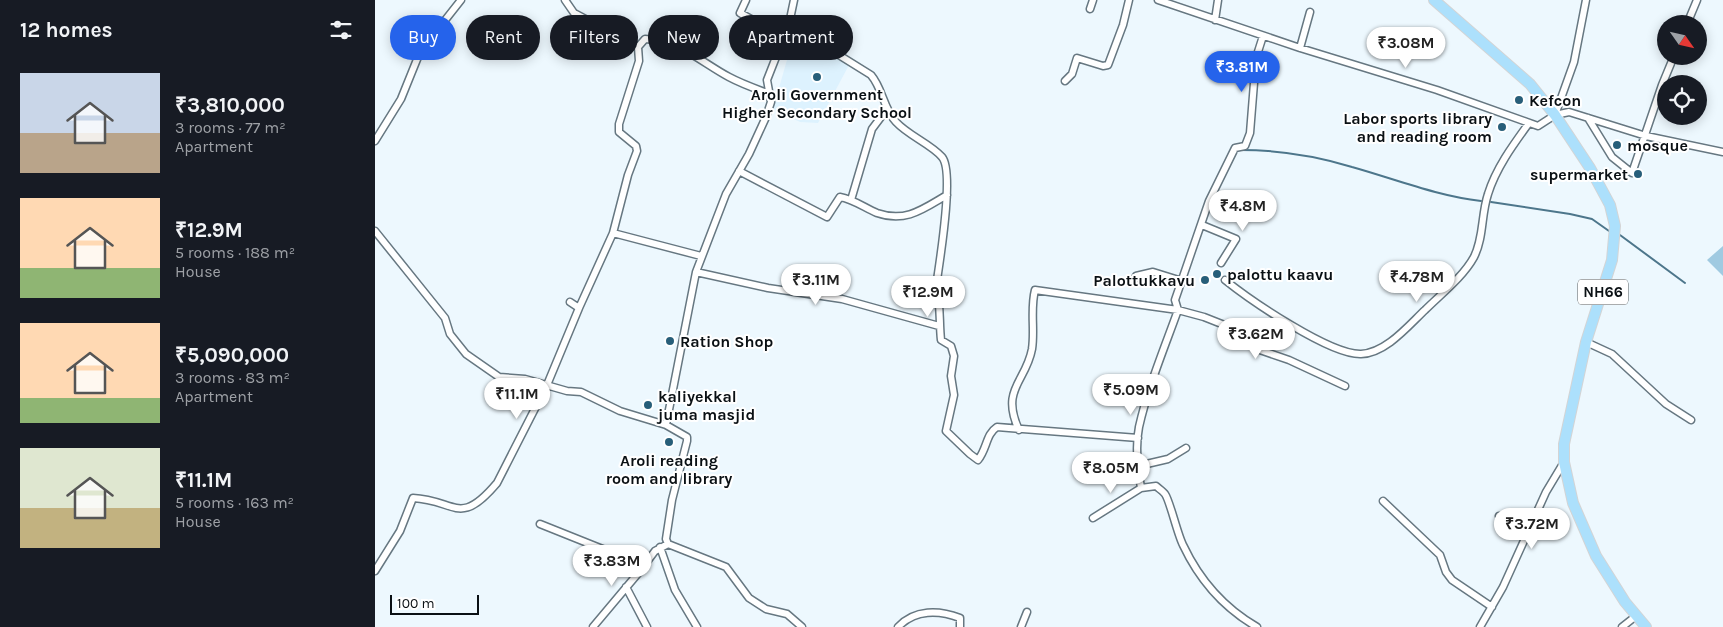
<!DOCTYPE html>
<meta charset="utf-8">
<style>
:root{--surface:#171b24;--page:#242831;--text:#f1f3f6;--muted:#9ea1a6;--accent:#2563eb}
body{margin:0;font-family:Karla,sans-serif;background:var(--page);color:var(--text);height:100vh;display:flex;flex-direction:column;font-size:19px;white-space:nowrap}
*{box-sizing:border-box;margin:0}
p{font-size:16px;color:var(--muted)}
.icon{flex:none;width:28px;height:28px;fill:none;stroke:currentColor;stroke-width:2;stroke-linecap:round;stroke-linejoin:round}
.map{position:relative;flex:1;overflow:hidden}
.panel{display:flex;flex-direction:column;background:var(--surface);width:375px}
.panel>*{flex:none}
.top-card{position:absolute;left:15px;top:15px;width:475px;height:45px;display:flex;gap:10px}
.needle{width:32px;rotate:124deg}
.tools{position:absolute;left:1282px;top:15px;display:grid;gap:10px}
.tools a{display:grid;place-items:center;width:50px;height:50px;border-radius:50%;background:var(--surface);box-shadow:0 2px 12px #0003;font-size:25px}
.scale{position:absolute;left:15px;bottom:12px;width:89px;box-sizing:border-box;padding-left:5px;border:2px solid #0a1014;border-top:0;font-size:14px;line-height:18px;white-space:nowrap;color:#0a1014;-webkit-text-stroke:4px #fff;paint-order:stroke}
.price{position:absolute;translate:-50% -42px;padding:0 11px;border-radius:18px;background:#fff;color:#222;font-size:16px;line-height:32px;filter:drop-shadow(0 1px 2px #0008)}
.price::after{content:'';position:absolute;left:50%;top:30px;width:15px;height:11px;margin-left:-8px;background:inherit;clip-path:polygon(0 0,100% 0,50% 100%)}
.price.selected{background:var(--accent);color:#fff}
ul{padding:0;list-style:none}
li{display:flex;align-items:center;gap:15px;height:125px;padding:0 20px}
li span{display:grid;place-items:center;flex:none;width:140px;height:100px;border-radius:0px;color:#555}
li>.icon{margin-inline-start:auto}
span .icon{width:60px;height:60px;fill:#fffc;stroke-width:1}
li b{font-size:21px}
h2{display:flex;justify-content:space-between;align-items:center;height:60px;padding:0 20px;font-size:21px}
.pill{padding:0 18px;border-radius:22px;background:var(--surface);box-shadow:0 2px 12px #0003;font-size:18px;line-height:45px}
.pill.selected{background:var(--accent);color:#fff}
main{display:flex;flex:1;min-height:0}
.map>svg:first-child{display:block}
.built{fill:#ddf2fe}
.green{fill:#a0cae1}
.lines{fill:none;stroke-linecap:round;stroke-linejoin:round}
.stream{stroke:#4d768b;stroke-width:2}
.minor-casing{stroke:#667781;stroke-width:9}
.trunk-casing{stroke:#d3d4d5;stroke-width:12}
.minor{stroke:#fff;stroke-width:6}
.trunk{stroke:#ace0fc;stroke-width:10}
.poi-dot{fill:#275e79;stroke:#fff;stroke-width:2}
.labels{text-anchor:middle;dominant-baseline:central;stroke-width:4;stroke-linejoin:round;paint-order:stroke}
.shield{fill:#fff;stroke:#54585a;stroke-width:1}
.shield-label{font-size:15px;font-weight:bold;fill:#0a1014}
.poi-label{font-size:16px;font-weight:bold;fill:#0a1014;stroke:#fff;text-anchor:start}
</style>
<main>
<section class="panel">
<h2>12 homes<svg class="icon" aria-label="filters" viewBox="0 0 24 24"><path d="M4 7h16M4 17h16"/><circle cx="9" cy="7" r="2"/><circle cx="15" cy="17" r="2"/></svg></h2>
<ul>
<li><span style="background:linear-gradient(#c9d6e8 60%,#b9a48a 0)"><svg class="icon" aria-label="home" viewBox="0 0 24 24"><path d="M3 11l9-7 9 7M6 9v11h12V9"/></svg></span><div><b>₹3,810,000</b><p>3 rooms · 77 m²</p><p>Apartment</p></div></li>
<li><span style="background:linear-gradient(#ffd9b3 70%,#8fb573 0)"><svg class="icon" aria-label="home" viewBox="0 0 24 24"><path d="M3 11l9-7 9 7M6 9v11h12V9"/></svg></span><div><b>₹12.9M</b><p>5 rooms · 188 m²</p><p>House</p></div></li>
<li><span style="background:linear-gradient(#ffd9b3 75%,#8fb573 0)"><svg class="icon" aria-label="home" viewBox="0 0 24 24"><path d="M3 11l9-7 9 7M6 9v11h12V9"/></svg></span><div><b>₹5,090,000</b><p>3 rooms · 83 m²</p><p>Apartment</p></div></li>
<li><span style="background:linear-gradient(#dfe7d0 60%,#c2b280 0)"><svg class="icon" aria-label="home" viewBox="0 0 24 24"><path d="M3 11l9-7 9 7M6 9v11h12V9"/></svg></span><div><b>₹11.1M</b><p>5 rooms · 163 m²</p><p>House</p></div></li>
</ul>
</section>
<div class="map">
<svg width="1348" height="627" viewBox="0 0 1348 627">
<rect width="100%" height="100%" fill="#edf8fe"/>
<!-- built -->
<path class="built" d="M422 32 474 65 443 123 425 122 398 109 412 60 409 49Z"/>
<!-- green -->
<path class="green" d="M1348 246V276L1332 260Z"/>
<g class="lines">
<!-- stream -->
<path class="stream" d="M865 150C902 150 942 156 977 167 1020 179 1062 196 1106 201
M1116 202 1195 214 1217 219 1234 231
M1245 235 1310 283"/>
<!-- minor casing -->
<g class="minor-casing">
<path id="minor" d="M190 0 199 13 263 47
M371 0 365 13 409 37
M419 0 414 24 392 80 396 102 391 117 374 154 351 194 321 272 291 425 312 437V441L297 500 291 539 293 544 351 567 374 598 391 609 412 614 427 627
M783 0 925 48 1062 90 1163 126 1180 115 1194 112 1271 136 1348 152
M715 9 718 0
M840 20 843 0
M414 24 496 75C508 89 508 108 521 122 534 136 556 144 567 157 580 172 564 265 561 287 566 304 564 322 566 340L576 346 579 356 576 376 579 395 571 431 595 454 603 460C612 449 611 434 622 427L763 438
M1312 24 1322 0
M925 48 935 12
M690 81 697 74 702 58 728 66 733 65 748 25 754 0
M1180 115 1199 62 1211 0
M1213 118 1237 157 1257 173 1287 85 1299 56
M0 141 26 99 45 52 86 0
M364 171 452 217 465 197C478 199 490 208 502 213 531 223 548 209 572 195
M476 200 497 129 512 109
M827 225 861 239 846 263
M0 231 70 318 75 334 91 354 124 377 150 379 192 391 206 392 245 411 291 425
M238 233 253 175 262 151 261 146 244 132V124L264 61 263 47 270 39C304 40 326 62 354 77 367 84 381 89 395 94
M321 272 393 288 467 299 564 326
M850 280C875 300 955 355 986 354 1011 353 1033 326 1050 310 1066 294 1088 277 1099 257 1109 237 1106 215 1113 194 1121 168 1138 145 1154 123
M759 281 761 276 778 272 807 281
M195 302 204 308 238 233 326 256
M1211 342 1237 354 1291 404 1316 420
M644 430C625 389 651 382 657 349 660 330 655 309 660 290L803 310 829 317 862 330 879 348 914 360 970 386
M763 466 793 459 811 448
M1008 501 1065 555 1071 572 1077 580 1117 607
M1124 516 1154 531
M718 518 766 488
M165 524 230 550 248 566 265 571 280 551 293 544
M285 547 300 590 322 627
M0 571 25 531 38 498C81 500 84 528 122 483L172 385 204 308
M251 587 272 627
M218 627 265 571
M523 627C540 609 564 610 585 618V627
M646 627 652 612
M882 627C849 608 824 579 808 545 802 533 795 501 790 494 788 491 783 488 781 486L766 488C763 469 760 447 764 427 773 387 789 349 803 310L800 300 834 201 860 148 870 146 875 133 881 58 888 36
M1105 627 1128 587 1171 492 1189 462
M1247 627 1261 616"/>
</g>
<!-- trunk casing -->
<g class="trunk-casing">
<path id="trunk" d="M1059 0 1155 84 1180 115 1215 168 1235 205 1240 226 1237 260 1211 342 1189 444V462L1198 503 1221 556 1250 602 1271 627"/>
</g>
<!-- minor -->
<use href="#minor" class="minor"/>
<!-- trunk -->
<use href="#trunk" class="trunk"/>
</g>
<!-- markers -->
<g class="poi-dot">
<circle cx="442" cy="77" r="5"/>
<circle cx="1144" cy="100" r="5"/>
<circle cx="1127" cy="127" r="5"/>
<circle cx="1242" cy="145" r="5"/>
<circle cx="1263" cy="174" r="5"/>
<circle cx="842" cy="274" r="5"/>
<circle cx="830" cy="280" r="5"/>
<circle cx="295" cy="341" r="5"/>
<circle cx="273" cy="405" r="5"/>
<circle cx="294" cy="442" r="5"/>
</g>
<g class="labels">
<!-- shield labels -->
<rect class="shield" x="1203" y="279.5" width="50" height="25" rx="4"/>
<g class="shield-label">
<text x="1228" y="292">NH66</text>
</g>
<!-- poi labels -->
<g class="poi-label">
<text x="442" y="94" text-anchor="middle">Aroli Government<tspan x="442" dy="18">Higher Secondary School</tspan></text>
<text x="1154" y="100">Kefcon</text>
<text x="1117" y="118" text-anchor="end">Labor sports library<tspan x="1117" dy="18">and reading room</tspan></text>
<text x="1252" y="145">mosque</text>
<text x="1253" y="174" text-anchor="end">supermarket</text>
<text x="852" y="274">palottu kaavu</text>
<text x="820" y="280" text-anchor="end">Palottukkavu</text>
<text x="305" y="341">Ration Shop</text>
<text x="283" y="396">kaliyekkal<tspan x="283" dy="18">juma masjid</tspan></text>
<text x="294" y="460" text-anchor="middle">Aroli reading<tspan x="294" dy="18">room and library</tspan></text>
</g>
</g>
</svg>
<div class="tools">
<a><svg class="needle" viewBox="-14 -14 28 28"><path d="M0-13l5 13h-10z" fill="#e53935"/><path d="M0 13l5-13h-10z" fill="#9ea1a6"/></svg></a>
<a><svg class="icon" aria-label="locate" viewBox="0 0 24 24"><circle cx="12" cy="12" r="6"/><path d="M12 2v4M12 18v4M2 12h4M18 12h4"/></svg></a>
</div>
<div class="scale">100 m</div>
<b class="price" style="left:1031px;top:69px">₹3.08M</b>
<b class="price selected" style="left:867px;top:93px">₹3.81M</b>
<b class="price" style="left:868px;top:232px">₹4.8M</b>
<b class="price" style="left:1042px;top:303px">₹4.78M</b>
<b class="price" style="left:441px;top:306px">₹3.11M</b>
<b class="price" style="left:553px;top:318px">₹12.9M</b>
<b class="price" style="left:881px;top:360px">₹3.62M</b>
<b class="price" style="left:756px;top:416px">₹5.09M</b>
<b class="price" style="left:142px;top:420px">₹11.1M</b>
<b class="price" style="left:736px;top:494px">₹8.05M</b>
<b class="price" style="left:1157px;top:550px">₹3.72M</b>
<b class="price" style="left:237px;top:587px">₹3.83M</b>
<div class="top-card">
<a class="pill selected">Buy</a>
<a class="pill">Rent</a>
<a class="pill">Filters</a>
<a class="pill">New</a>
<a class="pill">Apartment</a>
</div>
</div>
</main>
